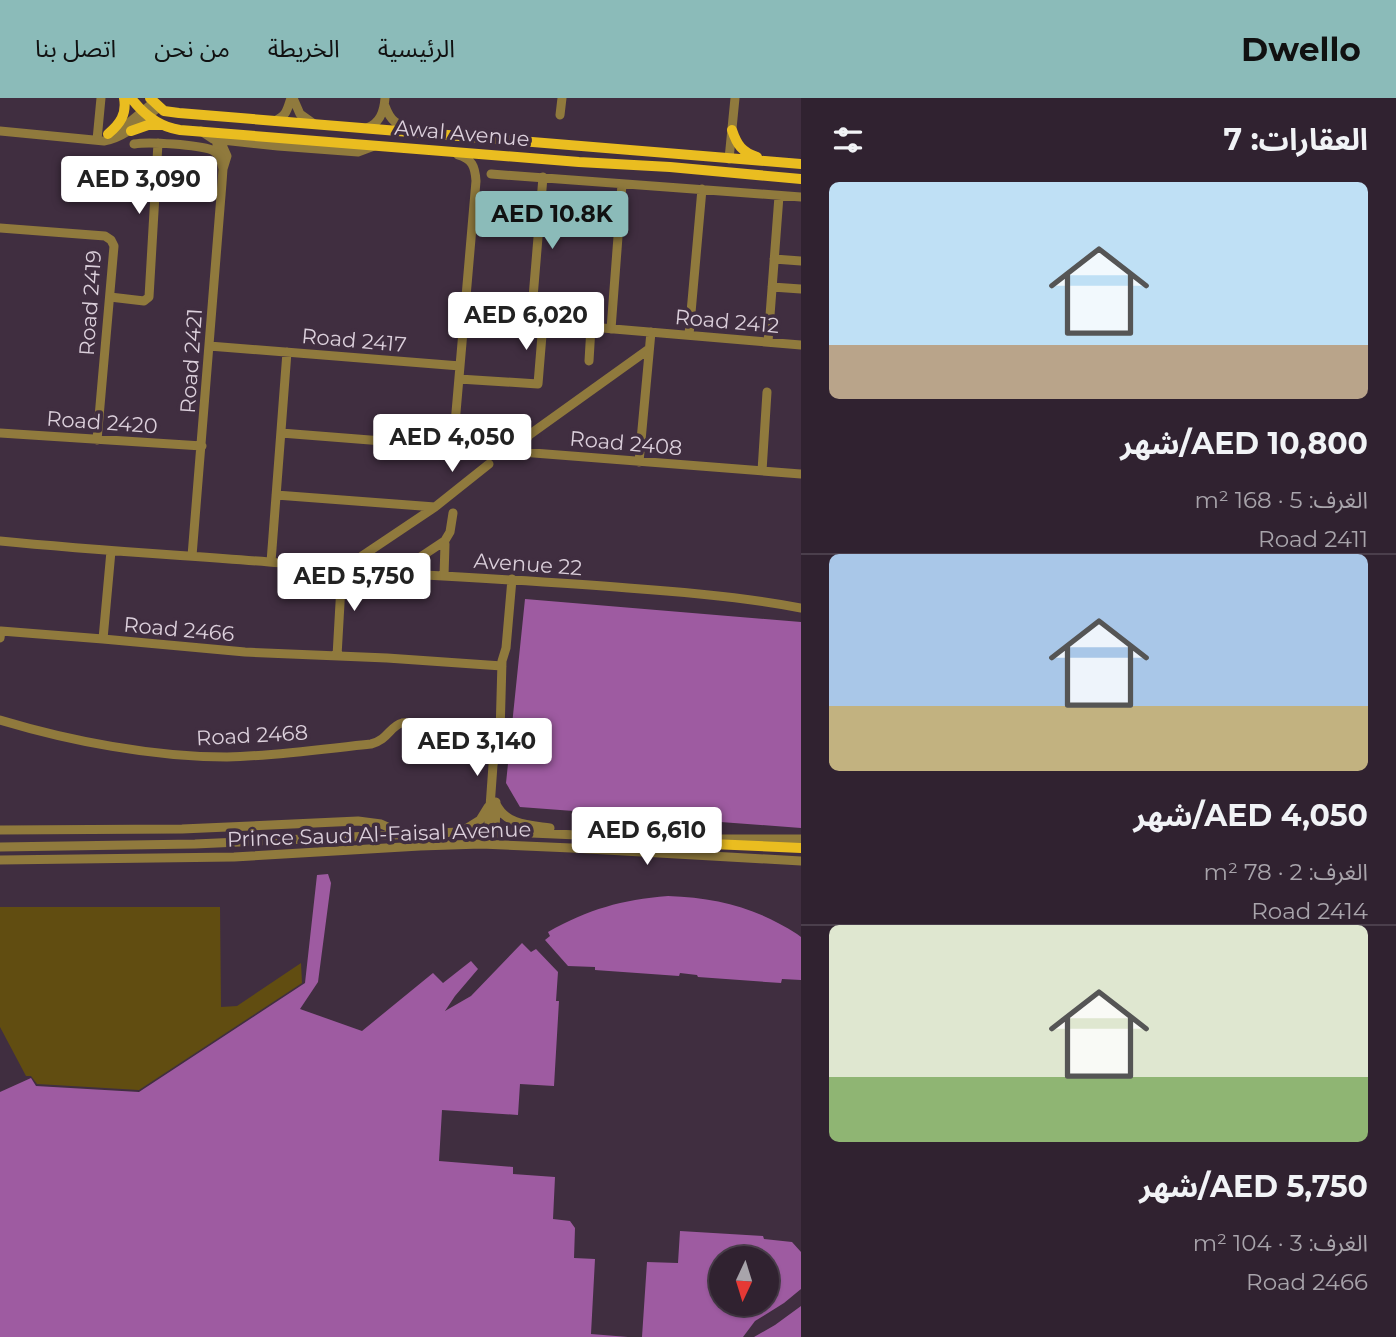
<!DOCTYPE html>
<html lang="ar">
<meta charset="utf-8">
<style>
:root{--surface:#302230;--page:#382a38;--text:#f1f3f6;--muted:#a8a4ab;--line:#4b3f4c;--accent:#8bbbb9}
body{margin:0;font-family:Montserrat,"Noto Sans Arabic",sans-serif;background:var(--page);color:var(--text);direction:rtl;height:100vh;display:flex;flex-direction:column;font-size:26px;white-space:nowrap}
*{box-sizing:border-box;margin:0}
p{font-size:23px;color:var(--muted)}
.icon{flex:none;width:38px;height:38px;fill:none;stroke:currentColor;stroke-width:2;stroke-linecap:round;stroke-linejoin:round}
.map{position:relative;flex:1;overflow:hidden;direction:ltr}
.side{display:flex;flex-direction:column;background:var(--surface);width:595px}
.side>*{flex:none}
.needle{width:46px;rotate:184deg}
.controls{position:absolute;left:709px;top:1148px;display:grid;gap:14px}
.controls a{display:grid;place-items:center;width:70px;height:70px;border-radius:50%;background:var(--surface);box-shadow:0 2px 5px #0004,0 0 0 2px var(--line);font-size:35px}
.price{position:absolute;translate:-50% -60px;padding:0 16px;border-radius:7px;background:#fff;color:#222;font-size:23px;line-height:46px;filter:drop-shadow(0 2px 4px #0008)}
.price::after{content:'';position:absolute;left:50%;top:42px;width:21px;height:16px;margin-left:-10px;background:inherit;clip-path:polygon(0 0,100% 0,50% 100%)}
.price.on{background:var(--accent);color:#111}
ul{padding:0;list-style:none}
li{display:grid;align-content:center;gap:14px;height:371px;padding:0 28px}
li+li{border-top:2px solid var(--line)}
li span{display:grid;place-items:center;height:217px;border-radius:10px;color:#555}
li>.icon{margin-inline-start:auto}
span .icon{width:126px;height:126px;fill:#fffc;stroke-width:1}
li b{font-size:30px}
h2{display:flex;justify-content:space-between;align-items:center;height:84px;padding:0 28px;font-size:30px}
header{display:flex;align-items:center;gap:42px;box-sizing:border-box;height:98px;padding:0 35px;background:var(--accent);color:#111}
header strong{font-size:33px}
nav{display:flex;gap:38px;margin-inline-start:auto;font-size:24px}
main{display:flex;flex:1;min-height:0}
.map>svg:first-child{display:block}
.green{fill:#614d11}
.water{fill:#9e5ba1;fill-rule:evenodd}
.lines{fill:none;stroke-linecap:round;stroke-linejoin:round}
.minor{stroke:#907a3d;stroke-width:9}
.major{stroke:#eabd20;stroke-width:10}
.labels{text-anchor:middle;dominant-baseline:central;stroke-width:7;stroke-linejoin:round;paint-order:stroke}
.street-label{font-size:21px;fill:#dbcfdb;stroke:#402e40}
</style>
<header>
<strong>Dwello</strong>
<nav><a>الرئيسية</a><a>الخريطة</a><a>من نحن</a><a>اتصل بنا</a></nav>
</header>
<main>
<section class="side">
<h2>العقارات: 7<svg class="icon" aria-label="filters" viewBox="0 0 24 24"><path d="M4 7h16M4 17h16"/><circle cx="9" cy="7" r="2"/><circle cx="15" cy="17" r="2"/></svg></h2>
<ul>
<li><span style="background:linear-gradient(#bfe0f5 75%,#b9a48a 0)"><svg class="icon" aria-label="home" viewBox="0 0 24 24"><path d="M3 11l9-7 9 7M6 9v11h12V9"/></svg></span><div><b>AED 10,800/شهر</b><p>الغرف: 5 · 168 m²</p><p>Road 2411</p></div></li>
<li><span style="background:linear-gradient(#a9c7e8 70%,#c2b280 0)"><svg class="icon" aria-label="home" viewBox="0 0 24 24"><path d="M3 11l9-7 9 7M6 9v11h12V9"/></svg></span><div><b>AED 4,050/شهر</b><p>الغرف: 2 · 78 m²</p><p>Road 2414</p></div></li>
<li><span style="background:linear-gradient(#dfe7d0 70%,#8fb573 0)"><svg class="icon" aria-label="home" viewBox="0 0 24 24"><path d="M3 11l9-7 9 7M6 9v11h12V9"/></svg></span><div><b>AED 5,750/شهر</b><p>الغرف: 3 · 104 m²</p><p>Road 2466</p></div></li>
</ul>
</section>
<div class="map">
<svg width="801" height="1239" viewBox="0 0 801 1239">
<rect width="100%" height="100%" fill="#402e40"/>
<!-- green -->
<path class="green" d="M0 809H220L221 909 237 908 301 865 302 885 139 992 37 986 31 978H26L0 929Z"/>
<!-- water -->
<path class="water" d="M525 501 801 524V730L520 709 506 685Z
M328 776 331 785 318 884 300 911 362 933 433 875 443 885 471 863 478 871 455 898 445 913 471 898 522 845 531 854 536 851 558 874 556 903H559L554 988 520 986 518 1017 442 1012 439 1063 513 1069V1076L555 1079 553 1121 570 1123 575 1130 574 1160 595 1161 591 1236 628 1239H0V994L31 980 36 988 139 994 305 885 317 777Z
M668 798C717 800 755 809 797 836L801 839V882L782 881 781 885 698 879 697 877 680 875 679 878 595 872V869L568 868 545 842 550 838 548 834C589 811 621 802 668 798Z
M680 1133 763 1138 764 1141 792 1144 801 1154V1191L784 1205 755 1223 743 1239H642L647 1164 678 1165ZM721 1160H766V1206H721Z
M801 1208V1239H754L775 1227Z"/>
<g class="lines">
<!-- minor -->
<path class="minor" d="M293 0 300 16 314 26
M385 8C391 24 396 26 412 31
M560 17 562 0
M275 23C287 17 287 12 291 0
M367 30C380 25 384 14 385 0
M0 33 104 43C127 39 141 22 159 9
M201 33 213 41 278 48 358 54 374 48
M111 35 125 28 154 4
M97 42 101 0
M134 46C149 43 198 47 212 52 216 54 218 56 221 59
M217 48 223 49 227 58 223 71
M729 61 735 0
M491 76 801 99
M0 130 105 138 111 142 114 148 97 342
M774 161 801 163
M772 189 801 191
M110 199 144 203 149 199 158 45
M531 224 543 79
M464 231C474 222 483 222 497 221L801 247
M611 231 622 86
M689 237 702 91
M768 244 779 98
M209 248 460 268
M589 263 591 229
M459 281 538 286 543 225
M0 335 202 348
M281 335 801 376
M453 349 476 83C475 68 472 61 458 57
M526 354 525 344 529 337 649 251
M639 364 651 234
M762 373 767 294
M276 397 435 409
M0 443C90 452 179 457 269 464 315 467 360 474 406 476 480 480 554 484 628 490 686 494 744 499 801 510
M444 444 450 434 453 415
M192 458 222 85 223 71 216 42
M271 464 287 254
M358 472 362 458 435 409 489 366
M408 476 416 462 443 444 445 446 444 478
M0 540 1 533 103 541 245 554 387 560 502 568
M103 541 111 453
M337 558 342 470
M0 622C70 643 153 659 227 659 274 658 323 651 371 646 388 642 390 628 402 625 414 623 428 631 440 632 460 633 481 627 500 624
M496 706C506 727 529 727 550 730
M0 732 182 731 358 723 381 726 401 735
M464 732 480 722 488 709
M495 736 496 704
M488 737 493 667 500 636 502 563 506 550 512 481
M701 741H801
M0 749 195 746 482 733 670 741
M0 762 234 759 420 748 481 746 571 750 801 763"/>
<!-- major -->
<path class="major" d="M131 0C144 17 159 29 180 32L579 64 670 69 801 81
M150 0 164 13 179 15 801 66
M732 32C737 47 742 54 757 59
M131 33 148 27H162
M108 36C120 26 127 16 124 0
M665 741 688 745 801 750"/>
</g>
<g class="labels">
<!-- street labels -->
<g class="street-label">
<text transform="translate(462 35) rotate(5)">Awal Avenue</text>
<text transform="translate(90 205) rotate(-86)">Road 2419</text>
<text transform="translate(727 223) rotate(5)">Road 2412</text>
<text transform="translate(354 242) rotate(5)">Road 2417</text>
<text transform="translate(191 263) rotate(-86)">Road 2421</text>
<text transform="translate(102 324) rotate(4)">Road 2420</text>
<text transform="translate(626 345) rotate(5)">Road 2408</text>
<text transform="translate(528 466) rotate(4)">Avenue 22</text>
<text transform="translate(179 531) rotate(5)">Road 2466</text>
<text transform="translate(252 637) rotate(-3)">Road 2468</text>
<text transform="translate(379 736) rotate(-2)">Prince Saud Al-Faisal Avenue</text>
</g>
</g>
</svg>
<div class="controls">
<a><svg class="needle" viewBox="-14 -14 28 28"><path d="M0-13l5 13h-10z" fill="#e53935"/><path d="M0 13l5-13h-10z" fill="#a8a4ab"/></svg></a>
</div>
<b class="price" style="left:139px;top:118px">AED 3,090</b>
<b class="price on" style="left:552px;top:153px">AED 10.8K</b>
<b class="price" style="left:526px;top:254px">AED 6,020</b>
<b class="price" style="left:452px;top:376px">AED 4,050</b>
<b class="price" style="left:354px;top:515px">AED 5,750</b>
<b class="price" style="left:477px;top:680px">AED 3,140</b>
<b class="price" style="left:647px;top:769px">AED 6,610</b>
</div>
</main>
